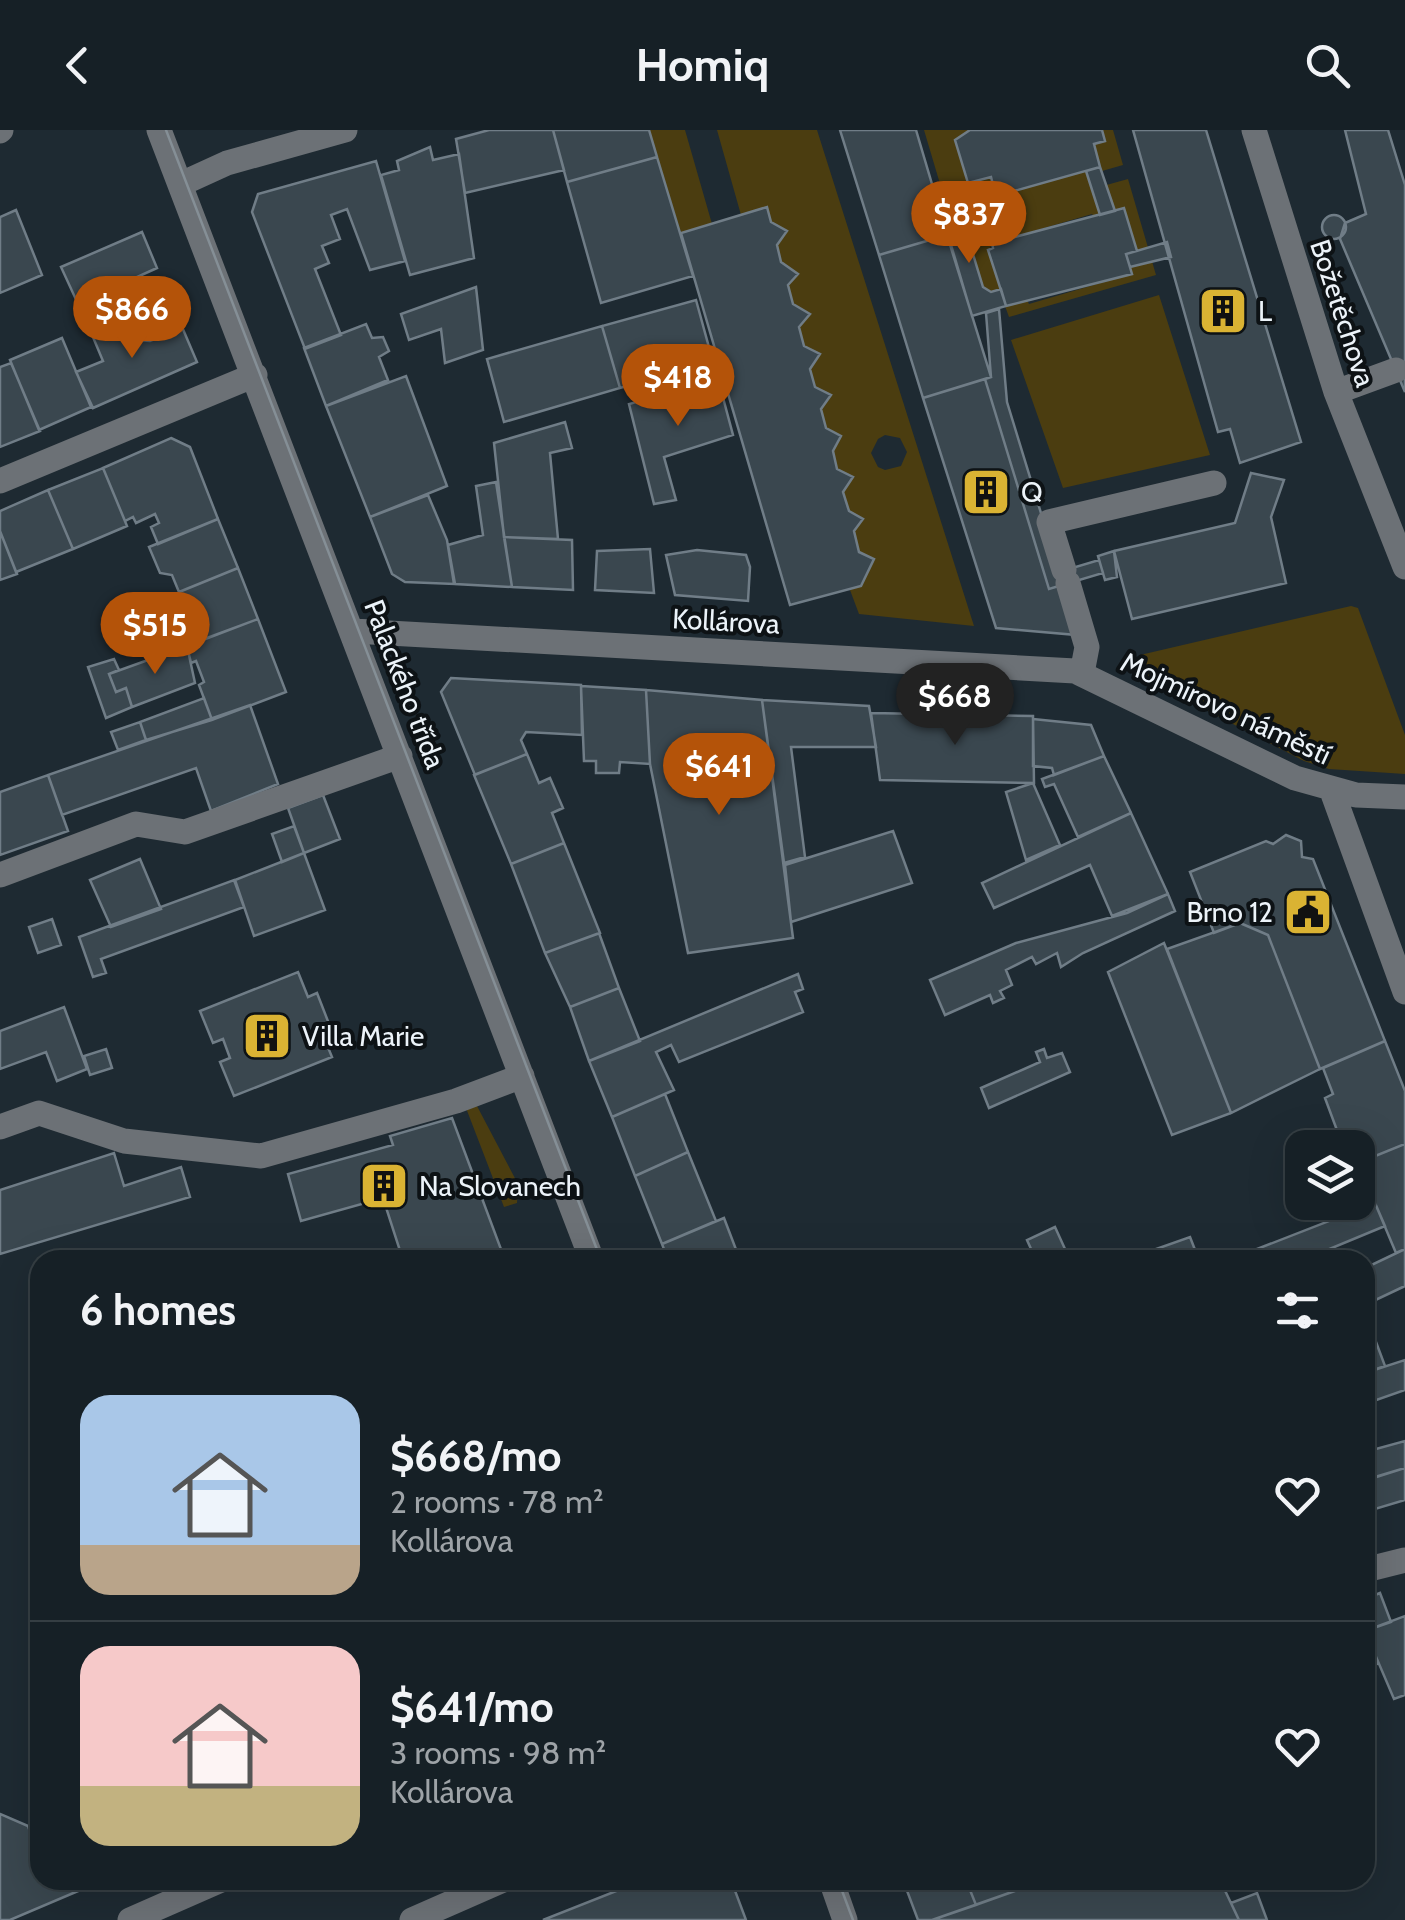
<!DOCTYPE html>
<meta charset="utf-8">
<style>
:root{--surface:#162026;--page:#1f282e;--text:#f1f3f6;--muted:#9ea3a7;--line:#353e43;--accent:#b45309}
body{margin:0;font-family:Cabin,sans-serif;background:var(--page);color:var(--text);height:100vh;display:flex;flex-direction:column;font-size:38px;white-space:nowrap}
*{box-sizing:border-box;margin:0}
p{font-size:32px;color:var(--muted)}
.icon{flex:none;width:55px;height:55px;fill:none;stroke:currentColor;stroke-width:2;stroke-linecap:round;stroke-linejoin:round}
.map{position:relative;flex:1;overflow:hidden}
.drawer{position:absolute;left:30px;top:1120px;width:1345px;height:640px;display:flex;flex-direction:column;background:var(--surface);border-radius:30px;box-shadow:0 10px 40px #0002,0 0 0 2px var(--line)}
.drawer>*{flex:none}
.fabs{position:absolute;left:1285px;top:1000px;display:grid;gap:20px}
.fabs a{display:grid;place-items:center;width:90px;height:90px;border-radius:20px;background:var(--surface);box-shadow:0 10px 40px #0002,0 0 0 2px var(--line);font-size:50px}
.price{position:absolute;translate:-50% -85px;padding:0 22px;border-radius:35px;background:var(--accent);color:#fff;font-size:32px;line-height:65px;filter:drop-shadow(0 2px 5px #0008)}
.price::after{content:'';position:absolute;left:50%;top:60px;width:30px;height:22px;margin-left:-15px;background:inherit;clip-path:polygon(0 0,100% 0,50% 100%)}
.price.current{background:#222;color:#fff}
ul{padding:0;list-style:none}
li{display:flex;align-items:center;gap:30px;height:250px;padding:0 50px}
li+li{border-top:2px solid var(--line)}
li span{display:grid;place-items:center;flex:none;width:280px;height:200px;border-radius:30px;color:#555}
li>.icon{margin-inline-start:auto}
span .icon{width:120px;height:120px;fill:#fffc;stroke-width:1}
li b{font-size:42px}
h2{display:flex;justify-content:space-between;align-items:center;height:120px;padding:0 50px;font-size:42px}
header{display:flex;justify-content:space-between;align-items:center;height:130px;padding:0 50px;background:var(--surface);font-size:45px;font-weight:700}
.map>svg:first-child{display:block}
.green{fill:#4b3d10;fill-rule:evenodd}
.building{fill:#3a474f;stroke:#707d87;stroke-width:2.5}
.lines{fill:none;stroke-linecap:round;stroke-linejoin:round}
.minor{stroke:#6c7176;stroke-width:25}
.tram{stroke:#858f96;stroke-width:2.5}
.labels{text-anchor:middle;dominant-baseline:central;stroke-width:8;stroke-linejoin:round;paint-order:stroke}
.poi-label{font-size:28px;fill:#ecf3f9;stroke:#0d1215;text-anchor:start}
.street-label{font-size:28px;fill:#ecf3f9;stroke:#0d1215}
</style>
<header><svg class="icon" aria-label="back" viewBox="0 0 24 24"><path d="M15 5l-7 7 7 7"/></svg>Homiq<svg class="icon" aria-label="search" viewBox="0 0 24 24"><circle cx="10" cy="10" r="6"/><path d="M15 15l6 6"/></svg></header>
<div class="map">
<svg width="1405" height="1790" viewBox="0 0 1405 1790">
<rect width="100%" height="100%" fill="#1e2a32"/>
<!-- green -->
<path class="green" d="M649 0H685L712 94 681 103Z
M717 0H817L974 496 859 484 850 460 861 456 874 429 859 422 854 401 863 389 849 381 843 362 853 347 837 339 833 321 841 306 826 298 810 239 820 224 804 216 799 197 809 184 793 174 788 155 797 144 781 132 777 115 787 101 771 92 767 77 741 85ZM885 305 900 308 907 322 901 336 885 340 878 337 871 323 878 309Z
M924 0H970L955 10 968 52 991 47 997 66 1086 41 1092 59 1128 49 1156 145 1009 187 1005 176 979 185ZM1092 84 1131 144 1029 174 1027 170 1005 175 988 121 993 113Z
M1102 0H1113L1123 35 1102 41 1094 14 1105 11Z
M1159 165 1210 325 1063 358 1011 210Z
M1351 476 1358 478 1405 605V644L1329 639 1304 631 1133 542 1130 536 1140 525Z
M477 976 518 1054 517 1073 504 1077 466 978Z"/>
<!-- building -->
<path class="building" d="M489 0H553L564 40 465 63 456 9Z
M553 0H649L657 27 567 52Z
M840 0H916L947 105 879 125Z
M970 0H1102L1105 11 1094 14 1100 37 996 66 991 47 968 53 955 10Z
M1133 0H1206L1301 312 1240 333 1230 299 1218 302Z
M1345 0H1388L1405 55V262L1340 109 1345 93 1366 84Z
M430 17 433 30 459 24 474 128 410 145 381 45 399 40 397 31Z
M657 27 693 146 601 173 567 52Z
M376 31 405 131 370 140 347 79 331 85 340 109 322 116 329 133 315 139 341 205 305 219 252 82 258 64Z
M1100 37 1115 81 1100 85 1086 41Z
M958 75 983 157 991 162 1001 159 1006 176 972 186 941 81Z
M767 77 771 92 787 101 777 115 781 132 798 144 788 155 793 174 810 184 799 197 804 216 820 224 810 239 815 257 831 265 821 279 826 298 841 306 833 321 837 339 853 347 843 362 849 381 863 389 854 401 859 422 874 429 861 456 790 475 681 103Z
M1124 78 1137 121 1126 124 1132 144 1006 176 988 120 993 118 992 113Z
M16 80 42 145 0 163V87Z
M1322 97a12 12 0 1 1 24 0a12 12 0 1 1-24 0Z
M142 102 157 138 126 152 117 162 127 186 90 200 61 137Z
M947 105 991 247 923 268 879 125Z
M1167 112 1171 127 1130 137 1126 124Z
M476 157 483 220 445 233 441 199 409 210 401 184Z
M696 170 713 232 620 258 602 196Z
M999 179 1007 272 1059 442 1099 430 1103 443 1049 459 985 249 991 247 986 183Z
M127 186 137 210 150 211 182 197 197 232 93 278 76 242 103 231 90 200Z
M366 194 372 208 383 207 389 221 379 227 388 250 326 276 304 218Z
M602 196 620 258 504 292 487 229Z
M62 208 91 277 39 300 10 230Z
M11 233 40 301 0 317V237Z
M406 246 447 356 370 387 326 276Z
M718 249 733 305 664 327 676 370 654 374 629 274Z
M985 249 1049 459 1062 455 1077 505 996 498 923 268Z
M565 292 572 318 550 323 558 409 504 407 494 313Z
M171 308 190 317 218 389 158 414 151 397 159 393 155 384 136 393 133 387 125 391 103 338Z
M103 338 127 396 73 419 48 360Z
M1251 343 1284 350 1271 387 1286 453 1132 489 1114 421 1235 393Z
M496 352 512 457 455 454 448 415 483 405 476 356Z
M48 360 73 419 16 442 0 401V381Z
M428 365 447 410 454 454 405 452 392 444 370 387Z
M218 389 238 438 179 462 172 445 160 443 149 417Z
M0 401 17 444 0 450Z
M504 407 572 410 573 460 512 457Z
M650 419 654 463 595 460 597 421Z
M697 420 746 425 750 437 748 471 675 465 666 425Z
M1114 421 1117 447 1105 450 1098 426Z
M238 438 258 489 188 515 179 491 184 489 180 478 185 477 179 462Z
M258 489 286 562 212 590 199 555 204 552 196 531 191 533 187 516Z
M187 516 195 553 132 577 126 558 116 562 109 544Z
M114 529 119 540 109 544 116 562 126 558 132 577 106 588 88 537Z
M451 548 581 555 582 605 526 602 521 610 527 624 475 645 441 562Z
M581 556 646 560 650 634 620 632 619 643H596V631H584Z
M646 560 762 570 793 808 688 823 650 634Z
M204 568 212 590 146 610 140 592Z
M762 570 869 576 876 617H791L805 727 784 733Z
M250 575 278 654 211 681 196 638 62 685 48 645Z
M871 583 1033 586 1034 653 880 650Z
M1033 589 1091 595 1104 626 1054 645 1052 638 1033 636Z
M140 592 146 610 118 620 111 602Z
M527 624 539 653 550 648 563 678 552 683 564 713 511 734 474 645Z
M1104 626 1131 683 1078 707 1054 654 1045 657 1042 649Z
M48 645 68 701 0 725V662Z
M1033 653 1060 715 1026 730 1006 662Z
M323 665 340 709 304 723 288 678Z
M1131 683 1168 764 1112 786 1090 735 994 778 982 753Z
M294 696 304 723 282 732 272 704Z
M893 701 912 753 791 792 785 735Z
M1286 705 1301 711 1302 727 1313 729 1385 911 1320 939 1268 805 1240 793 1214 803 1190 742 1266 711 1273 714Z
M564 713 600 803 545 823 511 734Z
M304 723 325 780 254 806 235 750Z
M140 729 161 779 111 797 90 750Z
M234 750 244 777 101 829 106 843 93 847 79 807Z
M1168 764 1175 781 1083 823 1061 837 1057 823 1036 834 1032 827 1006 840 1012 855 1000 861 1004 868 993 873 990 865 945 885 930 850 1016 813 1127 783Z
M52 789 61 815 38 823 29 797Z
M1240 793 1268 805 1320 939 1231 983 1167 819Z
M599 803 619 858 570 877 545 823Z
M1164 813 1231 983 1172 1005 1108 842Z
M298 842 308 867 317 863 331 899 322 903 332 927 234 966 220 932 230 928 223 909 213 913 200 881Z
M798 844 803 859 795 862 803 882 679 932 671 915 656 922 674 960 612 987 589 931Z
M619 858 640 911 589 931 570 877Z
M64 877 87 939 57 951 46 922 0 939V901Z
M1385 911 1405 961V1014L1358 1033V1018H1352L1349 1009 1341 1011 1325 968 1333 964 1323 938Z
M106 919 112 938 90 945 84 926Z
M1044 919 1047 928 1062 923 1070 942 989 978 981 958 1040 932 1036 922Z
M665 964 688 1022 635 1046 612 987Z
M452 988 505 1130H403L383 1068 301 1091 288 1044 393 1015 390 1006Z
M1405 1014V1119L1396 1123 1375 1073 1350 1083 1346 1072H1358V1053L1365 1050 1358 1033Z
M688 1022 716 1091 662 1114 635 1046Z
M114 1023 124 1056 181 1037 190 1067 0 1124V1060Z
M1375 1073 1385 1096 1303 1130H1229Z
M724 1088 740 1130H668L662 1114Z
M1055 1097 1070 1130H1036L1027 1110Z
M1190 1107 1199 1130H1125Z
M1405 1119V1156L1365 1175V1138Z
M1376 1212 1385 1236 1365 1243V1216Z
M1405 1230V1260L1365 1274V1243Z
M1405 1311V1338L1365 1350V1322Z
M1405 1338V1370L1375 1379 1367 1350Z
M1380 1463 1391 1492 1365 1501V1469Z
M1405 1486V1565L1394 1569 1365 1501Z
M1365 1509 1377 1534 1365 1540Z
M0 1684 28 1696 33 1710 40 1713V1750H104L10 1790H0Z
M644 1750H731L746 1790H543Z
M903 1750H966L976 1775 932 1790H918Z
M966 1750H1046L976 1775Z
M1046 1750H1220L1239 1790H932Z
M1257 1763 1267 1790H1239L1231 1773Z"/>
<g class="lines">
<!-- minor -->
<path class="minor" d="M159 0 592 1130
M1254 0 1336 262 1405 437
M0 1 1 0
M181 54 227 33 345 0
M1336 262 1396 240
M0 351 255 245
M1064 440 1049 392 1214 353
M1068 453 1087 517 1082 543
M353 501 1075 541 1295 648 1356 665 1405 667
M1332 661 1405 862
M0 745 136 694 185 702 400 626
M0 997 39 983 124 1011 261 1026 456 971 522 946
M1365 1440 1405 1430
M831 1750 845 1790
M130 1790 221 1750
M412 1790 503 1750"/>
<!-- tram -->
<path class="tram" d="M166 0 601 1130
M838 1750 853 1790"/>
</g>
<!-- icons -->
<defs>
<g id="building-square" transform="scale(2.5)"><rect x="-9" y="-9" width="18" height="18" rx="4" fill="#dab333" stroke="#0d1215"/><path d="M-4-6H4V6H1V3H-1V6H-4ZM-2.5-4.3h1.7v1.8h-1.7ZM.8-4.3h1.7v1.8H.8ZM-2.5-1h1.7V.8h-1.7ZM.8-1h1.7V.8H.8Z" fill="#111"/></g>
<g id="civic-square" transform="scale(2.5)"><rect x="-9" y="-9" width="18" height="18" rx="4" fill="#dab333" stroke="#0d1215"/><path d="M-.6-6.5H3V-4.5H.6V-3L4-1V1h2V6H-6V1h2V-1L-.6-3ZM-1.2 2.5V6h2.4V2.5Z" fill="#111"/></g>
</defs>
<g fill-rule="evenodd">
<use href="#building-square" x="1223" y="181"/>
<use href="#building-square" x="986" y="362"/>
<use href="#civic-square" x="1308" y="782"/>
<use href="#building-square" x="267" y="906"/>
<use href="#building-square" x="384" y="1056"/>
</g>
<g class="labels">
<!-- poi labels -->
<g class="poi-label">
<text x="1258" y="181">L</text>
<text x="1021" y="362">Q</text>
<text x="1273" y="782" text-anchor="end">Brno 12</text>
<text x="302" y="906">Villa Marie</text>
<text x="419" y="1056">Na Slovanech</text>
</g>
<!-- street labels -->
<g class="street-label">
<text transform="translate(1343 183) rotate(72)">Božetěchova</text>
<text transform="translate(726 491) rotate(3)">Kollárova</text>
<text transform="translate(405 554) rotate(69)">Palackého třída</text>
<text transform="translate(1226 578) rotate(25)">Mojmírovo náměstí</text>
</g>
</g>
</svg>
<div class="fabs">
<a><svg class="icon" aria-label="layers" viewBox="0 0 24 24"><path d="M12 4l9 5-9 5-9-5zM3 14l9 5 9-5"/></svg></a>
</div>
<b class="price" style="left:969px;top:136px">$837</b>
<b class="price" style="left:132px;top:231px">$866</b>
<b class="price" style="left:678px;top:299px">$418</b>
<b class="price" style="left:155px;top:547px">$515</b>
<b class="price current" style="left:955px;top:618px">$668</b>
<b class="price" style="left:719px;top:688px">$641</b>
<section class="drawer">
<h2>6 homes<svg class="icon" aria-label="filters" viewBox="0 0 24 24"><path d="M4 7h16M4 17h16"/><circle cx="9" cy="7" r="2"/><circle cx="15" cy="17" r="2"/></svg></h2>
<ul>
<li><span style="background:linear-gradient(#a9c7e8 75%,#b9a48a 0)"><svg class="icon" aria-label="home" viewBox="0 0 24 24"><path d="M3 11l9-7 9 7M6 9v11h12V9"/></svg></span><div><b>$668/mo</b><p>2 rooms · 78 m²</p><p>Kollárova</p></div><svg class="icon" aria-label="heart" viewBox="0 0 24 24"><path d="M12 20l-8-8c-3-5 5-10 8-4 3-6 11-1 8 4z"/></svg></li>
<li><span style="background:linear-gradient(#f6c9c9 70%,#c2b280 0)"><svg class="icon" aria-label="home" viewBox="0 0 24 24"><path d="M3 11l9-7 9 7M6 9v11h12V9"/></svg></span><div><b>$641/mo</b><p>3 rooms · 98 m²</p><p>Kollárova</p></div><svg class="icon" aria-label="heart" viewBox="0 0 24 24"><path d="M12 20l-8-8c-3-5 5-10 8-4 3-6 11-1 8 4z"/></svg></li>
</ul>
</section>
</div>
